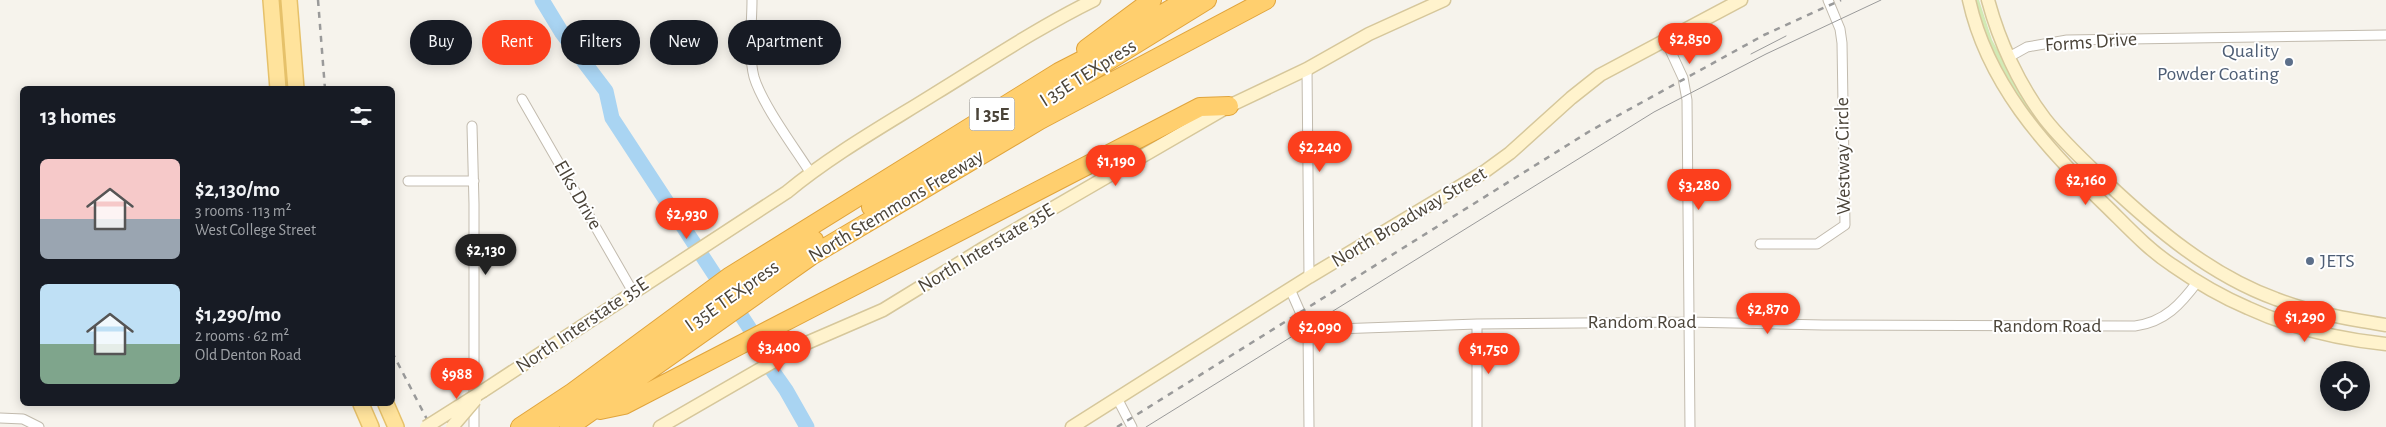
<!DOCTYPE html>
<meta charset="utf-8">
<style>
:root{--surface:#171b24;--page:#242831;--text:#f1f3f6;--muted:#9ea1a6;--accent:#fc3f1d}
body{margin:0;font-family:"Alegreya Sans",sans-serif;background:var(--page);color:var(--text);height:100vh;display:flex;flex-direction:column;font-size:19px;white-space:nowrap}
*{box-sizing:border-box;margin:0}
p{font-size:16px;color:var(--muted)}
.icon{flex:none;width:28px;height:28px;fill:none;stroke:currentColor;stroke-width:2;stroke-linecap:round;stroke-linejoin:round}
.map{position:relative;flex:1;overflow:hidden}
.sheet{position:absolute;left:20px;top:86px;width:375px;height:320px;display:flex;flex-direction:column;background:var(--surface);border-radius:8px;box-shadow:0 2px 12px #0003}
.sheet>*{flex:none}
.hud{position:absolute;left:410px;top:20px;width:475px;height:45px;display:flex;gap:10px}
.fabs{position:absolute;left:2320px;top:361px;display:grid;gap:10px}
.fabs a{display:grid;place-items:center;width:50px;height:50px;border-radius:50%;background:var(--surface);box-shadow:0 2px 12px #0003;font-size:25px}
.price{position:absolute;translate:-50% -42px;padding:0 11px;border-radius:18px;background:var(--accent);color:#fff;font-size:16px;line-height:32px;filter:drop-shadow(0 1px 2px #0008)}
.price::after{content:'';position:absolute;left:50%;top:30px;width:15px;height:11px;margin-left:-8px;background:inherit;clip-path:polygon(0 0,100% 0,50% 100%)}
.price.selected{background:#222;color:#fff}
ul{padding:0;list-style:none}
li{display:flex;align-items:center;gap:15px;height:125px;padding:0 20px}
li span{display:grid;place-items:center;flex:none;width:140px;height:100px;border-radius:8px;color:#555}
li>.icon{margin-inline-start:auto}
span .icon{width:60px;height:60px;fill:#fffc;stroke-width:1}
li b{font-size:21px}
h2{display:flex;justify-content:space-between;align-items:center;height:60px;padding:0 20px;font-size:21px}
.pill{padding:0 18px;border-radius:22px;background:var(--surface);box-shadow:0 2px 12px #0003;font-size:18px;line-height:45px}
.pill.selected{background:var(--accent);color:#fff}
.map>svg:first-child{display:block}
.green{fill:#d2eab5}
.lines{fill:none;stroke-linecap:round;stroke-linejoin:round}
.river{stroke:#a9d4f2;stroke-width:15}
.street-casing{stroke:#c2bbae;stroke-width:11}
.secondary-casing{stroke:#d6c79b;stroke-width:15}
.primary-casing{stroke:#e6c16a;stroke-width:18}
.highway-casing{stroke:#e0a43c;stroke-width:20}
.street{stroke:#fff;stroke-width:9}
.secondary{stroke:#fff3cd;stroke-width:12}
.primary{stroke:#ffe39c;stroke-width:15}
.highway{stroke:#ffcf6e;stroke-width:18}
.tram{stroke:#9a9a9a;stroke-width:1}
.rail{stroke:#9a9a9a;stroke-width:2.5;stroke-dasharray:6 6;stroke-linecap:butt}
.secondary-bridge-casing{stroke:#d6c79b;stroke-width:15;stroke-linecap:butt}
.secondary-bridge{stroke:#fff3cd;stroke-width:12}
.service-dot{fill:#5c6f8a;stroke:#fff;stroke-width:2}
.labels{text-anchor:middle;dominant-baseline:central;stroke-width:4;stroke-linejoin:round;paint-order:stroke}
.shield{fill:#fff;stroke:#817c74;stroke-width:1}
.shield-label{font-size:19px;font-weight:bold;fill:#4b4439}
.street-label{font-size:20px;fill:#4b4439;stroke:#fff}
.service-label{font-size:20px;fill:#4e5e75;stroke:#fff;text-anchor:end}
</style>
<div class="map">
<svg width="2386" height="427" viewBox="0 0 2386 427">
<rect width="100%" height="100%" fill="#f6f3ec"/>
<!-- green -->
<path class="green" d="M1975 0H1979L1992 40 2029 106 2031 111 2028 114C2005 78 1985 41 1975 0Z"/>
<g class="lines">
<!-- river -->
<path class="river" d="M542 0 562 33 606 91 612 118 752 332 753 343 786 390 807 427"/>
<!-- street casing -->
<g class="street-casing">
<path id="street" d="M752 0C752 24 748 53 754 77 762 104 794 147 810 172
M1665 39 1683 78 1687 100 1690 427
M2009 57 2027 47 2067 40 2386 35
M1307 69 1309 277
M522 99 633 292
M472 126 474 204V427
M408 181H474
M1760 244H1817L1845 225 1842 43 1840 29 1828 0
M1290 289 1308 330 1309 427
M1308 330 1477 324 1688 322 1823 325 2135 326C2165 322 2181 304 2198 281
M1117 398 1132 427
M0 418 23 419 39 427
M1477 427V324"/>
</g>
<!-- secondary casing -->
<g class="secondary-casing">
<path id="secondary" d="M1969 0C1987 82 2043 145 2102 202 2124 223 2146 248 2172 265 2195 281 2222 297 2248 308 2291 328 2339 339 2386 344
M1988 0C1999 41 2019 85 2045 119 2063 142 2085 162 2106 182 2156 229 2210 275 2276 299 2312 313 2348 319 2386 325
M483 391 787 192C833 154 885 125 936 93 988 61 1039 27 1094 0
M660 427 802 345 883 310 984 248 1229 106 1307 69 1369 34 1444 0
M1072 427 1309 277 1484 172 1510 153 1571 98 1600 75 1741 0"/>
</g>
<!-- primary casing -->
<g class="primary-casing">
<path id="primary" d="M271 0 278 89
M289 0 296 89
M361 404 371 427
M386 404 396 427"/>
</g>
<!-- highway casing -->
<g class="highway-casing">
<path id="highway" d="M1086 49 1152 0
M871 207 1207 0
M600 410 624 405 1200 107 1229 106
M520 427 573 392 729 277 1059 72 1098 52 1186 0
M543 427 814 240
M569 427 811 256 1040 120 1266 0"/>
</g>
<!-- street -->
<use href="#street" class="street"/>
<!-- secondary -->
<use href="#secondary" class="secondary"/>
<!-- primary -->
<use href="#primary" class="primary"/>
<!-- highway -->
<use href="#highway" class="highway"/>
<!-- tram -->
<path class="tram" d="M1751 54 1786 36
M1146 427 1654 112 1766 54 1881 0"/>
<!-- rail -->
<path class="rail" d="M318 0 325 89
M392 352 431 427
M1117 427 1590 131 1764 35 1841 0"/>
<!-- secondary-bridge casing -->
<g class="secondary-bridge-casing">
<path id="secondary-bridge" d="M426 427 483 391
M452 427 475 400"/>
</g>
<!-- secondary-bridge -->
<use href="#secondary-bridge" class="secondary-bridge"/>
</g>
<!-- markers -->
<g class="service-dot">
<circle cx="2289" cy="62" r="5"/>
<circle cx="2310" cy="261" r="5"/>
</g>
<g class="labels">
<!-- shield labels -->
<rect class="shield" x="969.5" y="97.5" width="45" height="33" rx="4"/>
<g class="shield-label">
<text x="992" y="114">I 35E</text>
</g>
<!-- street labels -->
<g class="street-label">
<text transform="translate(2091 42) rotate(-4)">Forms Drive</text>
<text transform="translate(1088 73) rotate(-32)">I 35E TEXpress</text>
<text transform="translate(1843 156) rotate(-91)">Westway Circle</text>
<text transform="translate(578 195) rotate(60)">Elks Drive</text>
<text transform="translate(896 206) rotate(-31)">North Stemmons Freeway</text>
<text transform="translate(1409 217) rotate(-31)">North Broadway Street</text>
<text transform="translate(986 248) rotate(-31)">North Interstate 35E</text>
<text transform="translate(732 296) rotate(-35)">I 35E TEXpress</text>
<text x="1642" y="322">Random Road</text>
<text transform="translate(582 325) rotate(-34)">North Interstate 35E</text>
<text x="2047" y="326">Random Road</text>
</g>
<!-- service labels -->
<g class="service-label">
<text x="2279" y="51">Quality<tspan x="2279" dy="23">Powder Coating</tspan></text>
<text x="2320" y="261" text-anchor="start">JETS</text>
</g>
</g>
</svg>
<div class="fabs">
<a><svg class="icon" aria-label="locate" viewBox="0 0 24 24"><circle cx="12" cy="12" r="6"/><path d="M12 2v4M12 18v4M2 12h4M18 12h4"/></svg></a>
</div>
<b class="price" style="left:1690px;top:65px">$2,850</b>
<b class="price" style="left:1320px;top:173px">$2,240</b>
<b class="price" style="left:1116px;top:187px">$1,190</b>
<b class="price" style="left:2086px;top:206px">$2,160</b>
<b class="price" style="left:1699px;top:211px">$3,280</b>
<b class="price" style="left:687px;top:240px">$2,930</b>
<b class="price selected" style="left:486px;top:276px">$2,130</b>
<b class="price" style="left:1768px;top:335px">$2,870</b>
<b class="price" style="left:2305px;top:343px">$1,290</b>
<b class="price" style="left:1320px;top:353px">$2,090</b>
<b class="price" style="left:779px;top:373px">$3,400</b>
<b class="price" style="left:1489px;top:375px">$1,750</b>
<b class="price" style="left:457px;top:400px">$988</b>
<div class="hud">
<a class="pill">Buy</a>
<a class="pill selected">Rent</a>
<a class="pill">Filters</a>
<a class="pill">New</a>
<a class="pill">Apartment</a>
</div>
<section class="sheet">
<h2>13 homes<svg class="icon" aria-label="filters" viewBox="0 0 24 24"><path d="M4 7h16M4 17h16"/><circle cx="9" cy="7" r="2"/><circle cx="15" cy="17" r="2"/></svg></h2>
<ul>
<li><span style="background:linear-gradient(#f6c9c9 60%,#9aa5b1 0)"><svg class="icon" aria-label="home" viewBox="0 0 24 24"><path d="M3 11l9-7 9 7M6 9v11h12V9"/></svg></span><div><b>$2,130/mo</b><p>3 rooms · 113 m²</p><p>West College Street</p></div></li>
<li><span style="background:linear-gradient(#bfe0f5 60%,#7fa58c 0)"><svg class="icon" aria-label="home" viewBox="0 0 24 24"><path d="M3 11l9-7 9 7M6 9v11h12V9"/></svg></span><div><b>$1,290/mo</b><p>2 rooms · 62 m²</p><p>Old Denton Road</p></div></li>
</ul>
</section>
</div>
